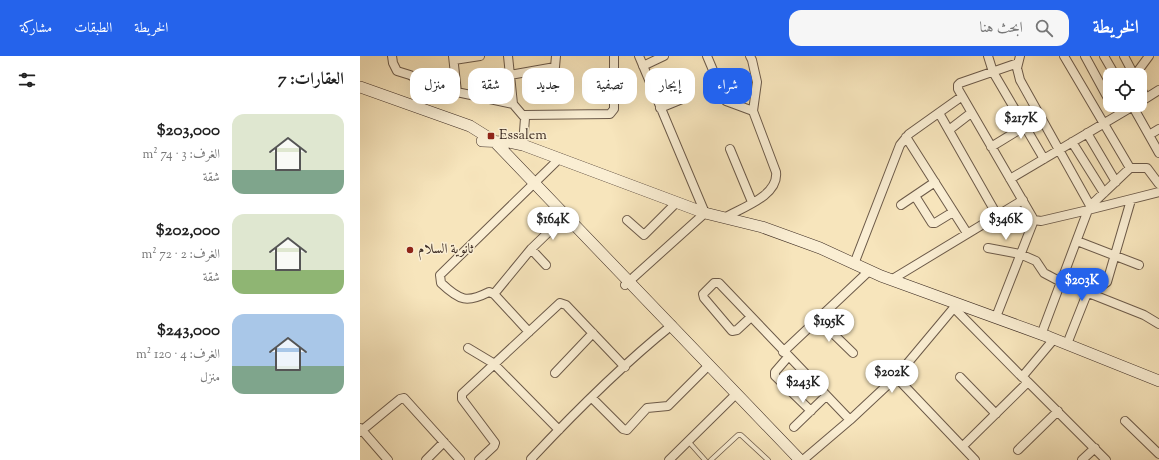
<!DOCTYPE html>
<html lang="ar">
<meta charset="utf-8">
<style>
:root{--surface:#fff;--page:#f6f6f6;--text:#222;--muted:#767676;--accent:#2563eb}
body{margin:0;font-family:"Sorts Mill Goudy",Amiri,serif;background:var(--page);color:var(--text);direction:rtl;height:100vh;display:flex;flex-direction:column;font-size:15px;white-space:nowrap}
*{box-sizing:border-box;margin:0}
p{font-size:13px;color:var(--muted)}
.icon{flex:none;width:22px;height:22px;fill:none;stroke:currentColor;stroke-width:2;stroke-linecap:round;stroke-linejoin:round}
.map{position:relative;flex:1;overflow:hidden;direction:ltr}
.sheet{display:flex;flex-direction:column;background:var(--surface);width:360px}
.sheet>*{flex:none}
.hud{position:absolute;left:12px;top:12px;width:380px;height:36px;direction:rtl;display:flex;gap:8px}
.tools{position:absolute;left:743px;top:12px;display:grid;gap:8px}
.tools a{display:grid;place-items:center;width:44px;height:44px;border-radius:8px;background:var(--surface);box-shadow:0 4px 16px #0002;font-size:20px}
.price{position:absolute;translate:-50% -34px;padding:0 9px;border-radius:14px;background:#fff;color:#222;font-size:13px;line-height:26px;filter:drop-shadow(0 1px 2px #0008)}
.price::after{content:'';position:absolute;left:50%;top:24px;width:12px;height:9px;margin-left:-6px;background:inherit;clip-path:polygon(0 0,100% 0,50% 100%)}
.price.active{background:var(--accent);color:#fff}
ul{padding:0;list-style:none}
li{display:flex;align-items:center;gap:12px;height:100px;padding:0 16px}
li span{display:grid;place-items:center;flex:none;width:112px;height:80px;border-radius:12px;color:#555}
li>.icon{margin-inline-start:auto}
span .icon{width:48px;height:48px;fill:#fffc;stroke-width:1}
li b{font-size:17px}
h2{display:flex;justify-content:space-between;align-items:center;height:48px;padding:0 16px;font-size:17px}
.chip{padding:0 14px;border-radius:12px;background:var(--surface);box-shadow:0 4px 16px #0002;font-size:14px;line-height:36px}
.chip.active{background:var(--accent);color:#fff}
header{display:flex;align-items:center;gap:24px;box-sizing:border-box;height:56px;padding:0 20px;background:var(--accent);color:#fff}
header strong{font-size:19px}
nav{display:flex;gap:22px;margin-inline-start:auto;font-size:14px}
.search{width:280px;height:36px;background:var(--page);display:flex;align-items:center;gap:10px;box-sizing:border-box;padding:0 14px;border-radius:12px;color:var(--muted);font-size:15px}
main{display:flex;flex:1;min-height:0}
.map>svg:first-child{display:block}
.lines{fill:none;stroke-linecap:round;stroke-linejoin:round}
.service-casing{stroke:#6c5a49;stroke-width:5.5}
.minor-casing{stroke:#6c5a49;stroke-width:10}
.secondary-casing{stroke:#3d2c23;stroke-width:12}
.service{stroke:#faeed3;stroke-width:4}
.minor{stroke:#faeed3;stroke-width:8}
.secondary{stroke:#faeed3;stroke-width:11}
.poi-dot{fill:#8f2418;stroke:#faeed3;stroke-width:1.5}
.labels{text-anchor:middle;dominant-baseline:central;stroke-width:3;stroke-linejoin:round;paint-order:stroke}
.poi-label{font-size:14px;fill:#3d2c23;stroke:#faeed3;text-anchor:start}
</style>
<header>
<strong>الخريطة</strong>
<div class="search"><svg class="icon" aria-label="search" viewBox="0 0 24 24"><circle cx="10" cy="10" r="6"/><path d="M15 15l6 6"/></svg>ابحث هنا</div>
<nav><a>الخريطة</a><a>الطبقات</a><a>مشاركة</a></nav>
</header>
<main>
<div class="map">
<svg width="799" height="404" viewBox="0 0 799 404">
<rect width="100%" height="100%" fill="#f7e5bc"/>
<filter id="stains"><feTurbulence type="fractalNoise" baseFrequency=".005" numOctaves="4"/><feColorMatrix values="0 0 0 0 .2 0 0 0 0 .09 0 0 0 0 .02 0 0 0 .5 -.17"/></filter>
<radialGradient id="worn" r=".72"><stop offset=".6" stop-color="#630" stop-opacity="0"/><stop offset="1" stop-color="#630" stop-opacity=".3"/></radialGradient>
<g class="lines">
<!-- service casing -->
<g class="service-casing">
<path id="service" d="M328 385 345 404
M351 404 378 379H381L408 404"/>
</g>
<!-- minor casing -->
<g class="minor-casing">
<path id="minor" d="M32 0 33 7 37 15 50 19 67 28 78 32 153 48 165 62 163 89
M93 0 97 36
M148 0 153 48
M347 0 366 45 393 55
M628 0 633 16 684 103
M660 0 657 12 660 24 732 153
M704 0 770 112 730 150
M725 0 750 46
M744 0 755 19
M764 0 774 19
M94 4 120 0
M658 7 600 27 598 29V33L674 164 681 165 728 154
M283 10 304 0
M150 19 195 11 196 0
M775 19 789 0
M780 31 786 42
M780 46 799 34
M772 49 799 97
M300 52 322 43
M579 57 637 159
M164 59 250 58 254 53V0
M589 74 611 57
M727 77 756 126
M789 79 799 73
M546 81 607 177
M712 86 744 137
M631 91 680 61
M370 93 392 146
M770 112H787L799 128
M650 123 775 49
M555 140 572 167H575L593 156
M541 149 575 126
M364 162C381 152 419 140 416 116L393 55 397 26 392 4 390 0
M267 164 284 179 317 146
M717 185 779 209
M628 192 660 198 676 205 684 217 701 226 784 259 799 268
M171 193 186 209
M494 208 540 89 549 78 601 41
M531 224 663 144
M265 229 345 157 279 0
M134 238 129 236C107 247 100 245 81 227L80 219 200 102
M594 252 662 321
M391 261 377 274 372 275 344 242 343 238 354 227H359L490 364
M636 261 674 164
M458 263 493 297
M169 276 134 238 171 193 201 164
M681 279 728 154 799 136
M707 288 726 240 747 226 771 144
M108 292 133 307 199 374
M423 296 509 215
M428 301 415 316V320L451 355
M195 317 233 277
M536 321 615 404
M600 321 636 358
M666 324 662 321 694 283
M232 342 263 373 267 374 287 352 308 350 345 313
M765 365 799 398
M434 371 466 340
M0 372 28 404
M0 376 40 343 44 342 100 404
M603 390 668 326 746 404
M658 394 698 355
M66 404 84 386
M119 404 134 390 135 387 102 343V338L200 247 206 249 265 311
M172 404 171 403C215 356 262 309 312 269
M309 404 372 342
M443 404 490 364 536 321 597 248
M722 404 735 392"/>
</g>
<!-- secondary casing -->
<g class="secondary-casing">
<path id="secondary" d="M0 31 110 70 134 85 440 404
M122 85 148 86 163 89 345 157 402 171 460 192 521 220 689 281 799 325"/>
</g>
<!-- service -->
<use href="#service" class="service"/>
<!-- minor -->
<use href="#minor" class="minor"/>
<!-- secondary -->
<use href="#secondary" class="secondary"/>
</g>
<!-- markers -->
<g class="poi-dot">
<rect x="127" y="76" width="8" height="8" rx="2"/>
<circle cx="50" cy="194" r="4"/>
</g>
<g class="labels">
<!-- poi labels -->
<g class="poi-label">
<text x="139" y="80">Essalem</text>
<text x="58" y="194">ثانوية السلام</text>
</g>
</g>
<rect width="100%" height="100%" filter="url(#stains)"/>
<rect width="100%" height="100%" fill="url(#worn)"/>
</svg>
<div class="tools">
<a><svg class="icon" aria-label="locate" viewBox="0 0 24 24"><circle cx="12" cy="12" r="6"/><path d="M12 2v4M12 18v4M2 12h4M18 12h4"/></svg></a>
</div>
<b class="price" style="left:661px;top:84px">$217K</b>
<b class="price" style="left:193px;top:185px">$164K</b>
<b class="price" style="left:646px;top:185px">$346K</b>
<b class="price active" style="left:722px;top:246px">$203K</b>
<b class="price" style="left:469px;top:287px">$195K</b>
<b class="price" style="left:532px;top:338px">$202K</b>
<b class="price" style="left:443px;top:348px">$243K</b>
<div class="hud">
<a class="chip active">شراء</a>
<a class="chip">إيجار</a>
<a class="chip">تصفية</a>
<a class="chip">جديد</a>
<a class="chip">شقة</a>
<a class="chip">منزل</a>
</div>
</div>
<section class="sheet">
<h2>العقارات: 7<svg class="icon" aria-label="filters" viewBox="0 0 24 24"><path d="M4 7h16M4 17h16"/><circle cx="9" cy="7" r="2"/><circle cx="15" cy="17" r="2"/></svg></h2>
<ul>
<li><span style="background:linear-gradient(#dfe7d0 70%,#7fa58c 0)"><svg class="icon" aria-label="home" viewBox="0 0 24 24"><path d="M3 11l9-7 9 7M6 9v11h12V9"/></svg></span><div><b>$203,000</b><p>الغرف: 3 · 74 m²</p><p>شقة</p></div></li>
<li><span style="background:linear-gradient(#dfe7d0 70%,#8fb573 0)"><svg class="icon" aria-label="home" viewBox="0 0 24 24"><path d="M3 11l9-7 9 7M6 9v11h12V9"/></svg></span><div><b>$202,000</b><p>الغرف: 2 · 72 m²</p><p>شقة</p></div></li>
<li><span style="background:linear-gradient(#a9c7e8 65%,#7fa58c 0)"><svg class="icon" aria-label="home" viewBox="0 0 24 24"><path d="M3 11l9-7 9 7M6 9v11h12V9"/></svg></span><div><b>$243,000</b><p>الغرف: 4 · 120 m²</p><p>منزل</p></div></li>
</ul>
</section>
</main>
